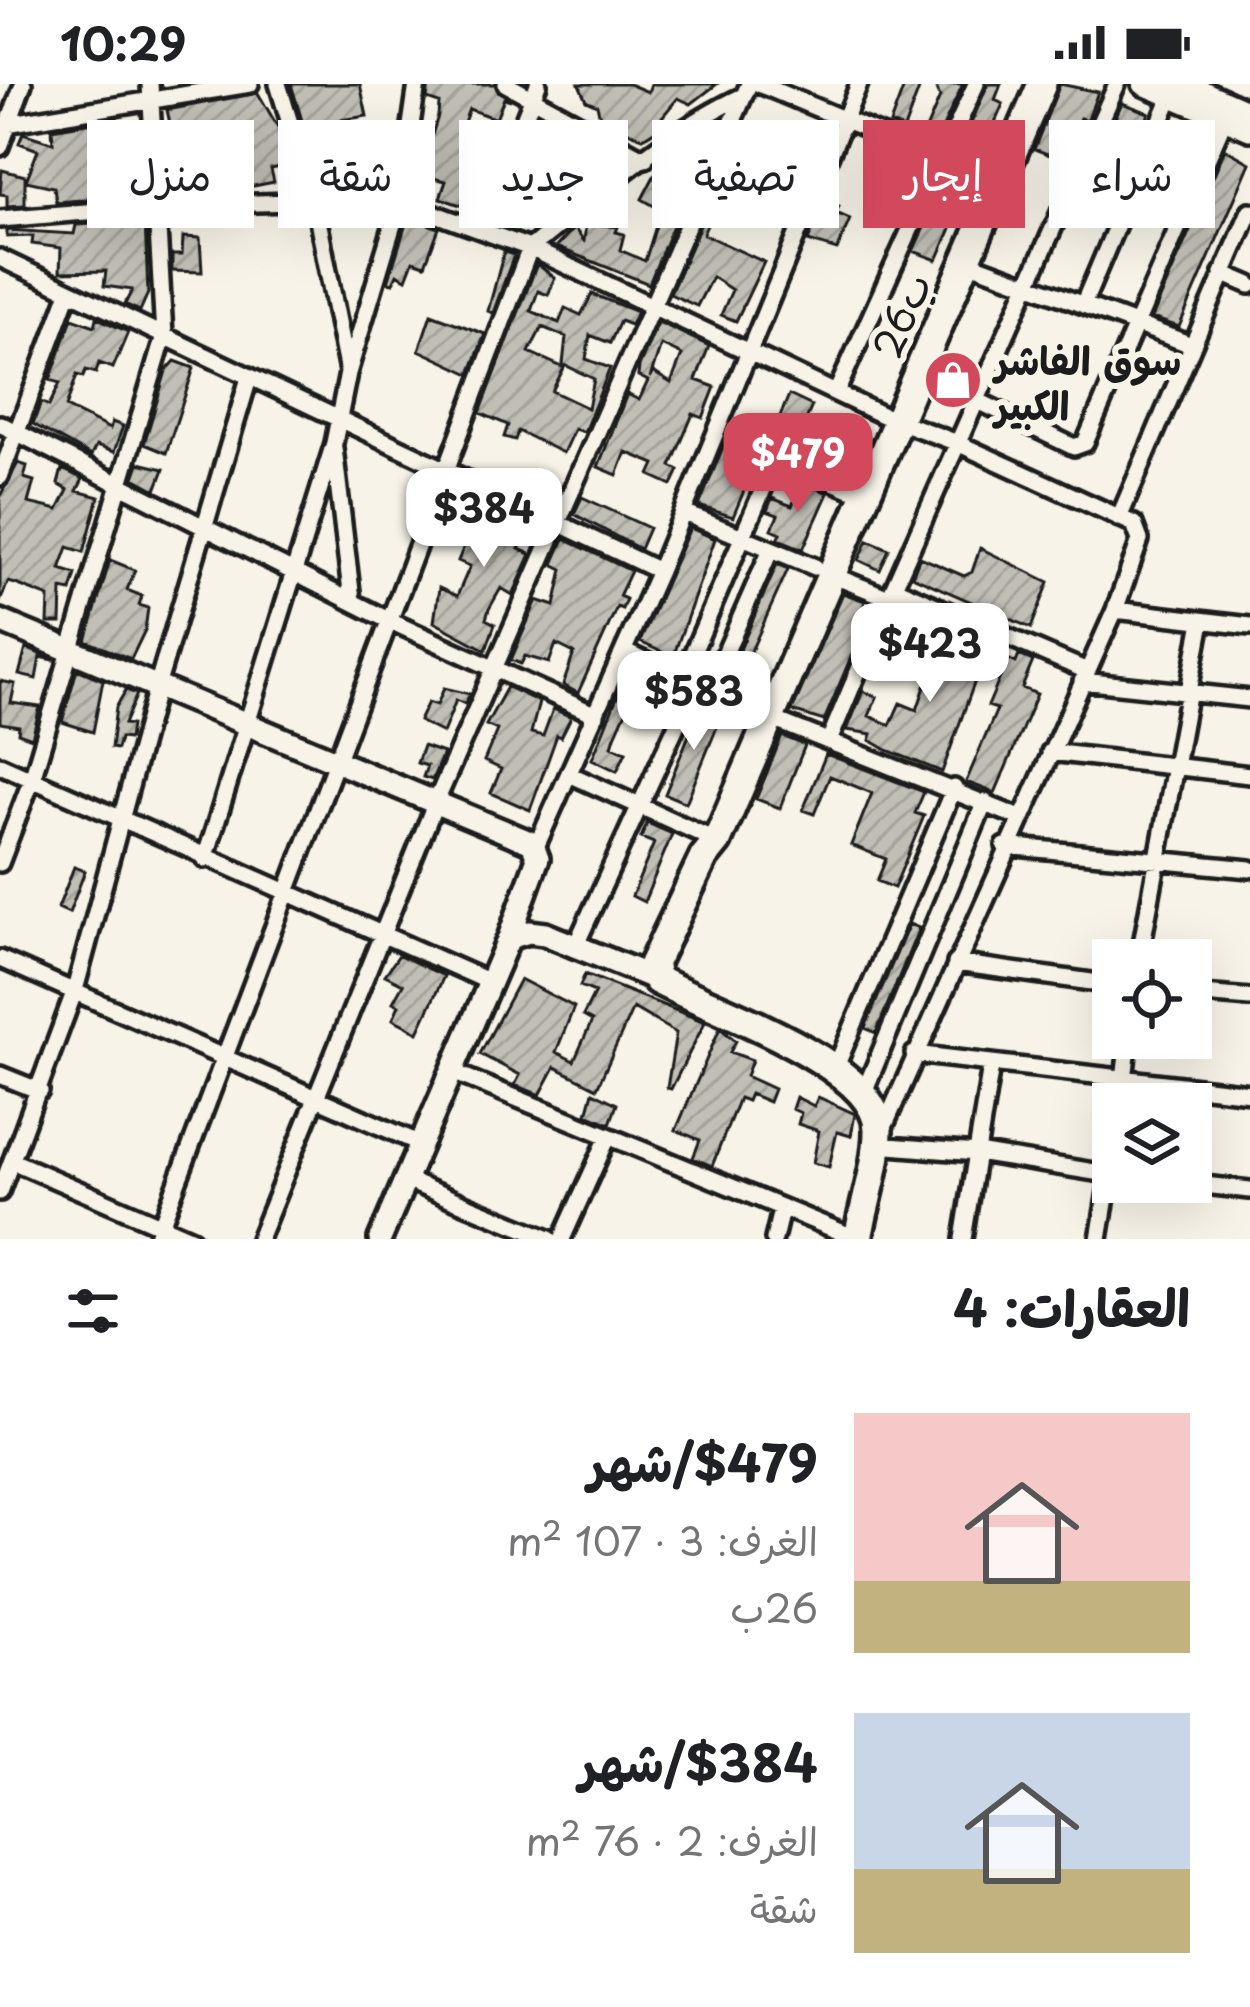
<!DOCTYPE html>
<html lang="ar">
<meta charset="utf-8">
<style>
:root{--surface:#fff;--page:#f2f2f2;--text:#202124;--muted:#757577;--accent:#d1495b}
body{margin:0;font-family:"Playpen Sans","Playpen Sans Arabic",sans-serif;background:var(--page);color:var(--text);direction:rtl;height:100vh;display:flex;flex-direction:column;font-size:45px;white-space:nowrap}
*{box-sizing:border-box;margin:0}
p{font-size:39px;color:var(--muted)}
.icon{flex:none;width:66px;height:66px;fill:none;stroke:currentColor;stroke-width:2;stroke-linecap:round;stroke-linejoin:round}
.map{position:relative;height:1155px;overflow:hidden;direction:ltr}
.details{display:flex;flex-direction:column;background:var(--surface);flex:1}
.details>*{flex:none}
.hud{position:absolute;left:36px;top:36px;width:1179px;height:108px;direction:rtl;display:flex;gap:24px}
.buttons{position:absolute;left:1092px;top:855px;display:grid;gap:24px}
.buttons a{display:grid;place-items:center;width:120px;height:120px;border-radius:0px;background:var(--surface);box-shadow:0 12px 48px #0002;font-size:60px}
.price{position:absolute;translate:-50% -102px;padding:0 27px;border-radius:24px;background:#fff;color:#222;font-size:39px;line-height:78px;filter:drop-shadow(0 3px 6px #0008)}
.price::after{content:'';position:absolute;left:50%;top:72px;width:36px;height:27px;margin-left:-18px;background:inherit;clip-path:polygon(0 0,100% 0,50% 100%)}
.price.active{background:var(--accent);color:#fff}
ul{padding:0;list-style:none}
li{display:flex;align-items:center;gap:36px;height:300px;padding:0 60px}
li span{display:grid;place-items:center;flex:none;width:336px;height:240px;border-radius:0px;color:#555}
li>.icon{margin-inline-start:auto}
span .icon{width:144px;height:144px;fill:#fffc;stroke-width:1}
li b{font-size:51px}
h2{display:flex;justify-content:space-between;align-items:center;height:144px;padding:0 60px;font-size:51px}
.chip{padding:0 42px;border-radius:0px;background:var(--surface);box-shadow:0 12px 48px #0002;font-size:42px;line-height:108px}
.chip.active{background:var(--accent);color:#fff}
.status{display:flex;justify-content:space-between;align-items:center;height:84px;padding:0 60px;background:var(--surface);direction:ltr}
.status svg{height:33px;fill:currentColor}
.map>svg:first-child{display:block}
.building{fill:url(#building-hatch);stroke:#1c1c1c;stroke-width:3;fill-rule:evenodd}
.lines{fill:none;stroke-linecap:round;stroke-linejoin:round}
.street-casing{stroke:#1c1c1c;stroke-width:24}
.secondary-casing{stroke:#1c1c1c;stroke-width:30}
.highway-casing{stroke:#1c1c1c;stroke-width:36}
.street{stroke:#f7f3e8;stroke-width:15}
.secondary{stroke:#f7f3e8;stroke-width:21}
.highway{stroke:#f7f3e8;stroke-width:27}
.labels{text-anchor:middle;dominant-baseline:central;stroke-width:12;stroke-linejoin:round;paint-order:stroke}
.street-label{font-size:39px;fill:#1c1c1c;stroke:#f7f3e8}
.poi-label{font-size:39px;font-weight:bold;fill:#1c1c1c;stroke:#f7f3e8;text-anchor:start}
</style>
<div class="status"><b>10:29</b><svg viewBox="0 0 49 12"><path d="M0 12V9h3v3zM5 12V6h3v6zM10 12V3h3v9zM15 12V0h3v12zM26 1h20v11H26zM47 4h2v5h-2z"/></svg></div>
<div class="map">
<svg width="1250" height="1155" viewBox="0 0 1250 1155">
<defs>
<pattern id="building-hatch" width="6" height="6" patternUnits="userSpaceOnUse" patternTransform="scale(3)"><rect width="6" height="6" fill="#c0beb5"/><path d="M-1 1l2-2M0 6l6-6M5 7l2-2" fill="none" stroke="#a4a39b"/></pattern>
</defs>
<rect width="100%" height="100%" fill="#f7f3e8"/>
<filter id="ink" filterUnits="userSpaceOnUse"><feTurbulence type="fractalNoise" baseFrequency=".00833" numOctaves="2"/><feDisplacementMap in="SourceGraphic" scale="24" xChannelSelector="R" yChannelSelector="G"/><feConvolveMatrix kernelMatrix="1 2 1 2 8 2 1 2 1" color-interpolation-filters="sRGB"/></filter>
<g filter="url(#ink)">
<!-- building -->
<path class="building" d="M291 0H360L367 32 334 37 345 60 347 90 328 92 321 68 312 70Z
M429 0H494L511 16 504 14 496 35 469 25 461 46 494 57 500 42 507 45 475 126 440 114 446 97 420 91 415 100 422 49 432 51 438 32 439 19 427 15Z
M579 0H629L648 8 651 0H717L691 20 678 14 662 33 668 38 643 54 601 37 597 21 586 16Z
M905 0H921L904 45 890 40Z
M935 0H963L935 60 922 55 940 13Z
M988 0H1001L995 16 1003 20 978 78 958 70Z
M1060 0 1098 8 1087 37 1080 34 1065 65 1070 67 1066 77 1034 65Z
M258 9 279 45 281 83 271 85 274 98 238 105 226 47 174 58 167 26Z
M1122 19 1149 29 1136 64 1107 52Z
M117 34 119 70 111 72 114 88 127 86 131 112 56 118 54 103 26 97 38 66 19 59 23 49 53 59 52 45Z
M554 40 602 65 610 79 567 112 556 99 548 111 512 96 530 54 545 60Z
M1172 42 1195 52 1179 92 1155 82Z
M367 43 398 45 395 69 372 68 373 60 366 59Z
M1225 65 1250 79 1179 243 1152 234Z
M675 66 699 78 649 200 556 163 574 144 584 157 586 139 618 143 616 148 624 150 620 166 645 177 661 126 642 115 664 73Z
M210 73 212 84 195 87 197 109 168 110 166 80Z
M2 86 25 92V121L7 122V111L0 110Z
M948 92 970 101 937 176 913 167Z
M717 104 750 117 741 135 709 123Z
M824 116 839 122 836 129 850 135 837 166 808 157Z
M408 133 439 144 425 181 413 177 406 195 397 190 393 199 388 198Z
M145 137 148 209 140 227 125 220 132 206 104 202 106 187 60 188 61 164 32 160 33 152 7 153V146L74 150 76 141Z
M702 137 708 139 703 150 764 178 736 237 721 231 732 206 712 193 697 222 670 210Z
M183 153 200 154 202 188 172 187V171H182Z
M504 168 514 171 493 229 488 227Z
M537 180 555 194 548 211 538 207 531 227 559 239 565 224 581 231 592 210 637 228 631 241 620 237 610 259 590 251 586 275 610 284 584 348 574 345 563 369 518 347 515 356 504 353 508 341 480 329ZM542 243 566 253 563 280 594 295 588 324 552 307 564 284 529 268Z
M431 230 485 250 470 290 419 266Z
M72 234 95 242 97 234 128 248 113 284 99 279 96 289 86 286 83 293 77 291 66 323 110 345 112 338 123 342 114 368 96 362 91 372 33 340 41 318 49 322 60 299 50 296Z
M658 238 709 262 696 296 715 303 703 334 693 330 671 382 679 386 672 401 650 391 655 380 626 368 617 391 598 383 627 310 639 316 648 297 638 292 639 283ZM661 261 682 271 671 299 653 288 650 294Z
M175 277 194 284 166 369 144 360 166 287Z
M789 311 812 322 795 360 773 349Z
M730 346 764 359 733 433 699 422Z
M18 379 27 382 24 394 34 397 28 419 58 426 68 406 58 400 62 385 83 395 77 407 99 413 84 468 68 463 60 485 76 490 71 507 62 505 61 539H48L49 513 16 500 8 498 0 518V412Z
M139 379 164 385 156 406 134 394Z
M802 398 828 409 803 465 778 455 781 449 772 445 778 431 767 427 772 414 792 422Z
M461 406 532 440 519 465 531 470 513 511 501 504 489 525 486 535 495 540 486 566 434 538 439 504 457 512 470 482 458 477 476 433 453 423Z
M582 413 649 444 640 465 574 430Z
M690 444 715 455 673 573 640 558Z
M564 455 631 487 619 512 626 515 622 525 617 523 578 609 563 601 574 569 556 560 549 579 525 572 521 580 511 576 537 516 555 522 563 485 553 480Z
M868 456 889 465 880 486 859 476Z
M980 464 1049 498 1031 544 912 492 920 473 964 492 972 488Z
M110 476 135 486 127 506 142 512 139 521 148 524 145 546 131 575 86 557Z
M777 480 788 485 738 596 729 591Z
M843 509 865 517 862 527 869 530 824 637 792 627Z
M946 541 989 558 942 688 887 666 870 656 872 650 847 646 863 607 877 613 869 632 890 641 900 619 917 626Z
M26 564 54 576 40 573 36 595 19 591Z
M1019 571 1033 577 1022 604 1037 610 995 709 966 698 997 625 988 622 1008 575 1016 579Z
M77 585 103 596 93 648 62 638Z
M628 586 655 599 645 621 632 614 615 652 612 662 626 668 617 687 592 675Z
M0 597 15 600 11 619 40 623 32 654 18 649 19 642 0 639Z
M507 603 539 618 531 649 543 652 553 625 571 633 561 653 557 651 530 726 491 709 501 685 484 677 497 646 486 641Z
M444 604 470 610 465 620 456 616 443 649 419 637 428 618 437 621Z
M126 606 137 610 124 640 131 641 129 655 120 654 117 665 111 664 116 623Z
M702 619 723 628 686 719 665 710Z
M782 652 805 661 780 724 756 715Z
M423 662 443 669 432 696 423 693 427 682 417 679Z
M826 670 924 708 915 729 924 732 894 804 877 797 886 775 851 761 872 709 830 692 814 730 803 726Z
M647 739 672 750 644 818 632 812 654 759 641 754Z
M74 783 85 787 69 829 58 824Z
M909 840 919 844 876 949 865 944Z
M399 871 444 892 418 948 393 935 399 921 393 918 403 900 385 891Z
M585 890 705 938 671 1005 667 1004 676 949 633 924 597 1004 555 983 540 1011 515 1001 520 991 480 970 520 895 574 923 556 968 574 977 592 937 583 932 595 908 580 902Z
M720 944 736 957 730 968 752 976 746 992 774 1005 769 1018 750 1010 747 1017 739 1014 712 1082 693 1074 700 1056 676 1046Z
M593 1008 617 1020 610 1040 587 1030Z
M796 1013 814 1022 818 1013 855 1030 851 1052 837 1048 829 1083 813 1079 819 1047 798 1040 801 1029 792 1025Z"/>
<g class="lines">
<!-- street casing -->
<g class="street-casing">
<path id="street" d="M278 0 315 121 348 288
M506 0 645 75
M759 0 985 94
M0 41 250 0
M0 63 23 0
M0 135 159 122 394 115 530 164 882 331 955 358 1134 440 1140 456 1115 526 876 1061 977 1069 1113 1091
M480 145 538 0
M0 174 659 487
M965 177 1189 260
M1222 189 1250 201
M1083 221 1175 3
M836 309 976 0
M974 315 1074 363 1085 359 1225 34
M0 340 392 538 596 631
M334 364 352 516
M0 393 69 208
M684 429 815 483
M1119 434 1250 127
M829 490 889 514 1117 0
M894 504 1087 587
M1115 526 1250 542
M625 568 757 629
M682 594 773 382 785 378 850 405
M1082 597 1250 615
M709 606 771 465
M770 634 1018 733
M829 657 889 514
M1050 668 1250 691
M0 681 492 899
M569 690 717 757
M1005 762 1250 785
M536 763 659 487 859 0
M205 775 334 359 348 289 400 117 417 0
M0 779 32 695 164 252 150 0
M574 865 695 601
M0 875 421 1060
M1139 876 1202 537
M956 879 1113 901
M1191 909 1250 914
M914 970 1250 1009
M835 985 954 704
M453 988 858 1155
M0 991 40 1007
M864 1008 985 718
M1121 1020 1129 954
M12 1077 192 1155
M406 1096 549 1155
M1176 1098 1250 1106
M0 1108 75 906 158 599 249 294
M156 1155 530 164C598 111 665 48 743 12
M259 1155 435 720 749 0
M562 1155 608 1053
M774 1155 781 1126
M963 1155 991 982
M1099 1155 1113 1071"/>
</g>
<!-- secondary casing -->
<g class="secondary-casing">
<path id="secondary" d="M1144 0 1250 45
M1185 0 1244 26
M0 537 532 759 538 774 509 854
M380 1155 509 854 529 848 545 850 654 894"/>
</g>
<!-- highway casing -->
<g class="highway-casing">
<path id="highway" d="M858 1155C864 1120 878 1081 878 1046 879 980 709 924 657 896L653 880 704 773 717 757 1042 0"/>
</g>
<!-- street -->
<use href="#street" class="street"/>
<!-- secondary -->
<use href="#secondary" class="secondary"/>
<!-- highway -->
<use href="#highway" class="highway"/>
</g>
</g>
<!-- icons -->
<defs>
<g id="shop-disc" transform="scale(3)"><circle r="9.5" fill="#d1495b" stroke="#f7f3e8"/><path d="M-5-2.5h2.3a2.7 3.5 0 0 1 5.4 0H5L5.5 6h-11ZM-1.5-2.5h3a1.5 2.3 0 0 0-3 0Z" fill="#fff"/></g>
</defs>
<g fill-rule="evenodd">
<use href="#shop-disc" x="953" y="296"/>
</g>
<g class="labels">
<!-- street labels -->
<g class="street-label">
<text transform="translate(900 231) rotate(-67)">26ب</text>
</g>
<!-- poi labels -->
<g class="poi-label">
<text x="995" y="274">سوق الفاشر<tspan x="995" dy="45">الكبير</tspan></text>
</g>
</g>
</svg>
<div class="buttons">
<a><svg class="icon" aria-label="locate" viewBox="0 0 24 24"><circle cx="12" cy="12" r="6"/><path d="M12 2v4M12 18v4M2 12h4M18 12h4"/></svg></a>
<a><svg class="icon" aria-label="layers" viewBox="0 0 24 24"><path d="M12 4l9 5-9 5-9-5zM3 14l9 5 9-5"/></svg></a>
</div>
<b class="price active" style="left:798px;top:431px">$479</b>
<b class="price" style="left:484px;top:486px">$384</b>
<b class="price" style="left:930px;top:621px">$423</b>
<b class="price" style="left:694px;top:669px">$583</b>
<div class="hud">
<a class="chip">شراء</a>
<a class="chip active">إيجار</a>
<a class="chip">تصفية</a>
<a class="chip">جديد</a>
<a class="chip">شقة</a>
<a class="chip">منزل</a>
</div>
</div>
<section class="details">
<h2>العقارات: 4<svg class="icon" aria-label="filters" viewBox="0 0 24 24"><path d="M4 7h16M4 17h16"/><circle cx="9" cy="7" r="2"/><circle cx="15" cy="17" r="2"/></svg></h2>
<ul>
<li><span style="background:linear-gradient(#f6c9c9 70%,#c2b280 0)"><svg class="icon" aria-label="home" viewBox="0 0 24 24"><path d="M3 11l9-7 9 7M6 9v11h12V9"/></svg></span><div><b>$479/شهر</b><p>الغرف: 3 · 107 m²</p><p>26ب</p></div></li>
<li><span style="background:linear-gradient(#c9d6e8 65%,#c2b280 0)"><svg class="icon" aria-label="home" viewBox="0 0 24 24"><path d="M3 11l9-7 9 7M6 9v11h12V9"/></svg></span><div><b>$384/شهر</b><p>الغرف: 2 · 76 m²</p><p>شقة</p></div></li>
</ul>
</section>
